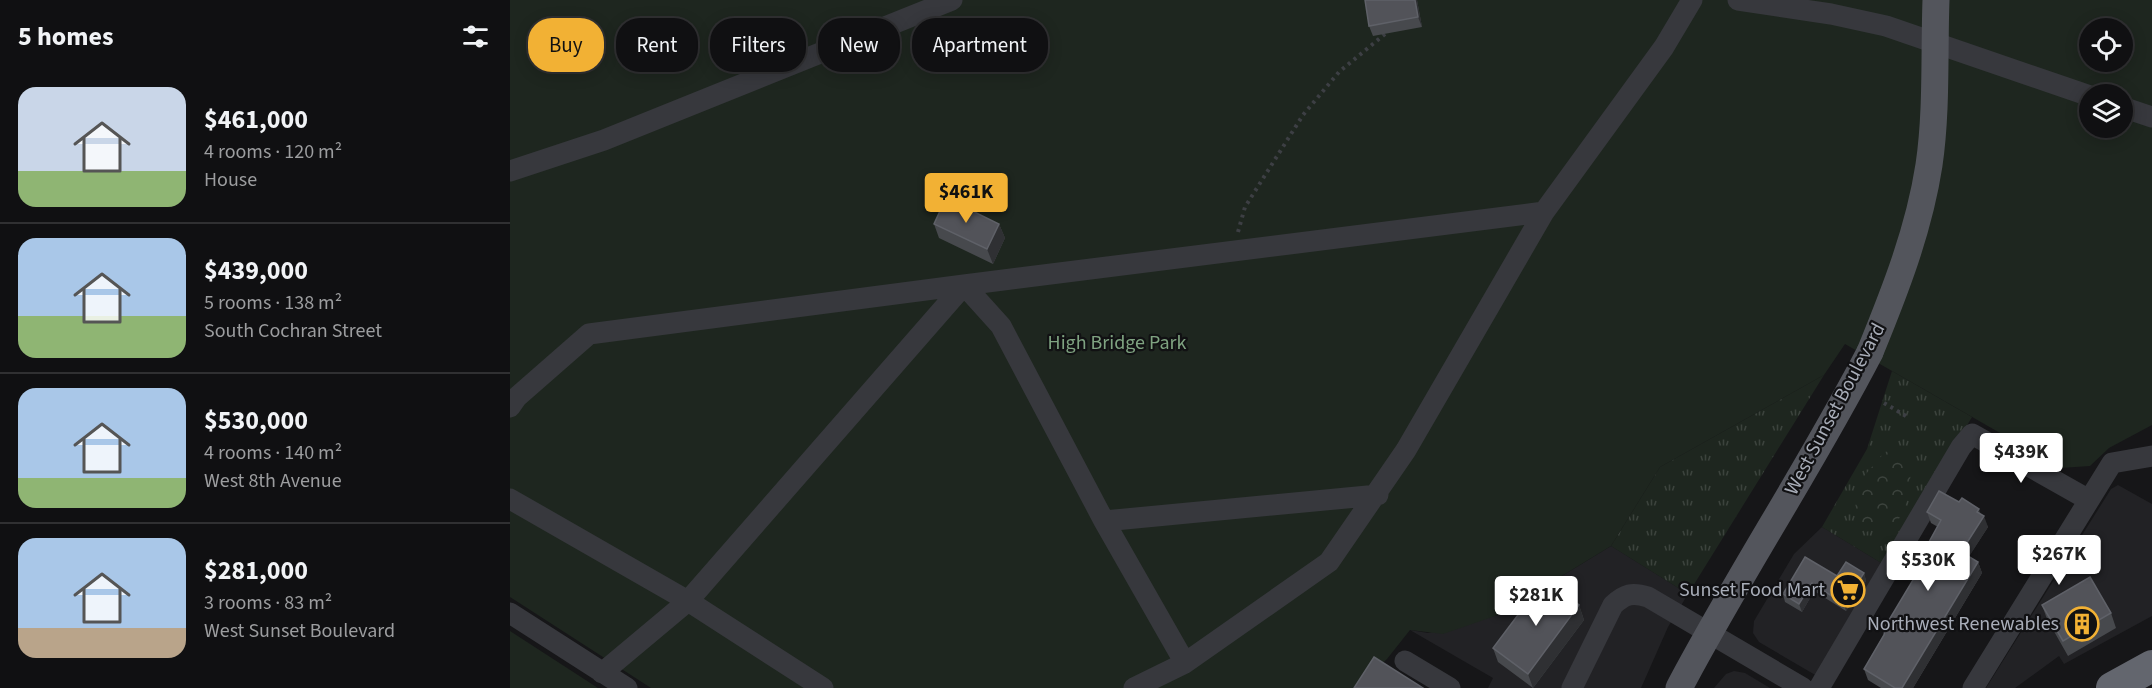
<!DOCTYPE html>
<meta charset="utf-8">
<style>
:root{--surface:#101012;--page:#1e1e20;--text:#f1f3f6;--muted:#9c9d9f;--line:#303032;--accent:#f2b134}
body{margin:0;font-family:"Source Sans 3",sans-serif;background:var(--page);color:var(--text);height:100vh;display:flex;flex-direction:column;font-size:22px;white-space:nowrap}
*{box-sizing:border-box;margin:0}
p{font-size:20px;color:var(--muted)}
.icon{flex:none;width:33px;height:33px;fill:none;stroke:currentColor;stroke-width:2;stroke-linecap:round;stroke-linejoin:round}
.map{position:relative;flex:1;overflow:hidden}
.sheet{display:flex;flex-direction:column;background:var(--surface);width:510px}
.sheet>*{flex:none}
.hud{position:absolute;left:18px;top:18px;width:570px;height:54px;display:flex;gap:12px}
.controls{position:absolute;left:1569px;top:18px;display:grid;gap:12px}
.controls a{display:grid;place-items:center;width:54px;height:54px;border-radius:50%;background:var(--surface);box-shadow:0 3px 15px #0003,0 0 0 2px var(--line);font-size:30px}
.price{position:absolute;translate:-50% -51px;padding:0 14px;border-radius:6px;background:#fff;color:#222;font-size:20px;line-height:39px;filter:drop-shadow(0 2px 3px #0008)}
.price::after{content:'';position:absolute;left:50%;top:36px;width:18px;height:14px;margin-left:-9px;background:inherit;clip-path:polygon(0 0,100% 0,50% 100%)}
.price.active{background:var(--accent);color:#111}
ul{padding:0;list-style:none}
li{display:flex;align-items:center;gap:18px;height:150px;padding:0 18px}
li+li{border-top:2px solid var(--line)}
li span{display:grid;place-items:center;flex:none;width:168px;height:120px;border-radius:18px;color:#555}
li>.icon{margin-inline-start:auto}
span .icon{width:72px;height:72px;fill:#fffc;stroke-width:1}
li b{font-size:26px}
h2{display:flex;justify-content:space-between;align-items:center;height:72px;padding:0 18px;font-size:26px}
.tag{padding:0 21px;border-radius:24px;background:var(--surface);box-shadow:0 3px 15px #0003,0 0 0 2px var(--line);font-size:21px;line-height:54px}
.tag.active{background:var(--accent);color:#111}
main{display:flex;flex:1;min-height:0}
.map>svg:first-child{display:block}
.built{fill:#222225}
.grass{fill:url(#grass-tufts)}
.forest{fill:url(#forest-crowns)}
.park{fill:#1e261f;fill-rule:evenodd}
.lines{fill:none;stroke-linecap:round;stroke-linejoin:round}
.path{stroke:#3d3f44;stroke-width:4;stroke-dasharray:3 4.5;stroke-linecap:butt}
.minor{stroke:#37383d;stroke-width:21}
.major{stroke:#53555c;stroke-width:27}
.highway{stroke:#63666e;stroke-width:32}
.major-bridge{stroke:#53555c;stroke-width:27}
.wall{fill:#47494d}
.shaded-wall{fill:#2f3033}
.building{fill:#525359;stroke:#5f6168;stroke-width:1.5}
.labels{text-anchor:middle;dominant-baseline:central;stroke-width:4.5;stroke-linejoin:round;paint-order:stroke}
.park-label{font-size:20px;fill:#7fa381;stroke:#111113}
.street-label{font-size:20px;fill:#a8adb8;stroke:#111113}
.poi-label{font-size:20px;fill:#a8adb8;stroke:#111113;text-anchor:end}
</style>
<main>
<section class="sheet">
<h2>5 homes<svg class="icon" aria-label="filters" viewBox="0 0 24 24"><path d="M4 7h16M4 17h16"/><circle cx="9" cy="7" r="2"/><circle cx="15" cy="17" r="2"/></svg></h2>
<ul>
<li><span style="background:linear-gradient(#c9d6e8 70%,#8fb573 0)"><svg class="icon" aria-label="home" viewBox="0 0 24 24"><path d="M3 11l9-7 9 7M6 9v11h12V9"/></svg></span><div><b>$461,000</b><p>4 rooms · 120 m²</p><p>House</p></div></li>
<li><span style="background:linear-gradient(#a9c7e8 65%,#8fb573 0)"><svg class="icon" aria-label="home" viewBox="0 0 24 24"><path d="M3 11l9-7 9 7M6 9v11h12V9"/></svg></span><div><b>$439,000</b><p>5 rooms · 138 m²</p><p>South Cochran Street</p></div></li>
<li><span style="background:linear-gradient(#a9c7e8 75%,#8fb573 0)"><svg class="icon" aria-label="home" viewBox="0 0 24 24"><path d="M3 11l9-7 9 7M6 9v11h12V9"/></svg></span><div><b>$530,000</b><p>4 rooms · 140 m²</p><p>West 8th Avenue</p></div></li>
<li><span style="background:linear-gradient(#a9c7e8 75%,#b9a48a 0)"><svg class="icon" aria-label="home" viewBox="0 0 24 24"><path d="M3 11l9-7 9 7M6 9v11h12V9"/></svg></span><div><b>$281,000</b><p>3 rooms · 83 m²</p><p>West Sunset Boulevard</p></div></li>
</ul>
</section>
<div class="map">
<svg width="1642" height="688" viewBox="0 0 1642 688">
<defs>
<pattern id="grass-tufts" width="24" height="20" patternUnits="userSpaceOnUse" patternTransform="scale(1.5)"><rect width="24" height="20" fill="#1e261f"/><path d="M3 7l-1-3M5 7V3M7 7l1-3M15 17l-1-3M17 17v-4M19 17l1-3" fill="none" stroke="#3c433d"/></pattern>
<pattern id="forest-crowns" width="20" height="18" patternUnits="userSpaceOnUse" patternTransform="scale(1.5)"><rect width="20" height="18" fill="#1e261f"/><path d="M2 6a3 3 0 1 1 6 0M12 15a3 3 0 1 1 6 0" fill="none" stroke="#3c433d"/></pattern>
</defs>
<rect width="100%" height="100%" fill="#161618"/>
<!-- built -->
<path class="built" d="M1608 485 1642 504V616L1554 664 1549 656 1505 688H1476L1601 489Z
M1312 527 1373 564 1307 676 1249 642 1243 633 1244 621 1284 554Z
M1101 546 1178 594 1158 627 1131 688H978L983 678 900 630 918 633 988 615Z
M1224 671 1235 673 1260 688H1204L1216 674Z"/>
<!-- grass -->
<path class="grass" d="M1382 371 1462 417 1373 564 1312 527 1357 449Z
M1314 375 1178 594 1101 546 1150 467Z"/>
<!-- forest -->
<path class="forest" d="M1384 450C1411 466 1399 499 1388 521L1356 532 1350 527 1345 507 1355 475 1375 452Z"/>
<!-- park -->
<path class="park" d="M0 0H1642V425L1599 448 1580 466 1551 468 1335 344 1314 375 1150 467 1101 546 988 615 933 634 900 630 877 659 847 688H141L0 597ZM1580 28H1612V62H1580ZM1580 94H1612V128H1580Z
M0 631 88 688H0Z"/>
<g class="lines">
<!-- path -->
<path class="path" d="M728 232 735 207 793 115 829 72 875 34
M1374 403 1396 416"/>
<!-- minor -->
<path class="minor" d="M1228 0 1321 14 1376 26 1580 96
M1612 107 1642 117
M0 171 94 140 442 0
M0 407 7 397 79 334 454 285 491 326 594 521 675 663
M0 499 178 601 313 688
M594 521 868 495
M0 613 117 688
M895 661 940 688
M92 673 178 601 454 285 1034 212 1154 47 1182 0
M624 688 675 663 819 562 896 450 1034 212
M1062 688 1103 605C1115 594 1122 592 1138 597L1293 688
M1309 688 1451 447 1462 434 1579 500
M1463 688 1602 463 1642 456"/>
<!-- major -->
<path class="major" d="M1169 688C1229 574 1301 466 1360 352"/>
<!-- highway -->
<path class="highway" d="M1602 688 1642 666"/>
<!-- major-bridge -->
<path class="major-bridge" d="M1360 352C1385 291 1409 230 1419 165 1427 111 1424 54 1426 0"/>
</g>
<!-- wall -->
<path class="wall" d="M855 0H907L912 27 863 36 859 26Z
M424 224H489L495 238 483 264 429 238Z
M1417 512 1471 514 1478 527 1459 556 1468 562 1472 573 1403 688H1371L1358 680 1354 669 1374 634 1373 630 1410 568 1408 562 1428 527 1421 523Z
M1295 557 1327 576 1354 573 1356 581 1336 611 1304 591 1292 612 1275 602 1273 594Z
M1069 605 1074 620 1023 688 988 662 983 648Z
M1532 605 1601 613 1606 628 1558 656 1537 619Z"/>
<!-- shaded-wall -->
<path class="shaded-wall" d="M905 0H907L912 27 908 17Z
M489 224 495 238 483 264 477 249Z
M1469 509 1472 518 1474 516 1478 527 1455 563 1451 552Z
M1468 562 1472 573 1403 688H1392Z
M1354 573 1356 581 1336 611 1334 604Z
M1302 583 1304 591 1292 612 1289 604Z
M1069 605 1074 620 1023 688 1018 674Z"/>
<!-- building -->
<path class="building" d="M855 0H905L908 17 859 26Z
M436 198 489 224 477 249 424 224Z
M1429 491 1449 502 1452 498 1469 509 1467 512 1474 516 1451 552 1468 562 1392 688H1385L1354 669 1374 635 1375 631 1373 630 1412 565 1408 562 1431 520 1417 512Z
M1295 557 1327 576 1336 562 1354 573 1334 604 1302 583 1289 604 1273 594Z
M1580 577 1601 613 1553 641 1532 605Z
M1035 579 1069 605 1018 674 983 648Z
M864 657 913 688H844Z"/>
<!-- icons -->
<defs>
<g id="supermarket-ring" transform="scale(1.725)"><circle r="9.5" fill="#111113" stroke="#f2b134" stroke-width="1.5"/><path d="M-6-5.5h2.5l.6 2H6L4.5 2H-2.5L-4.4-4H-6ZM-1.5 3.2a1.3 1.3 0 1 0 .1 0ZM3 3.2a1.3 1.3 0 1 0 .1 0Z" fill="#f2b134"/></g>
<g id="building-ring" transform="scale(1.725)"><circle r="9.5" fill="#111113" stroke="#f2b134" stroke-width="1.5"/><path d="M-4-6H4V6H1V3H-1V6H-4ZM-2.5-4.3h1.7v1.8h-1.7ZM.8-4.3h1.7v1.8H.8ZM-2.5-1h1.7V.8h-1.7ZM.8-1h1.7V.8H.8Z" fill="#f2b134"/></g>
</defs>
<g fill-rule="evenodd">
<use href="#supermarket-ring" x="1338" y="590"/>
<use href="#building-ring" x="1572" y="624"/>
</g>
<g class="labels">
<!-- park labels -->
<g class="park-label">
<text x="607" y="343">High Bridge Park</text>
</g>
<!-- street labels -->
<g class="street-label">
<text transform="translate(1325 409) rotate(-62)">West Sunset Boulevard</text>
</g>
<!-- poi labels -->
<g class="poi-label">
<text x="1315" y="590">Sunset Food Mart</text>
<text x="1549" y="624">Northwest Renewables</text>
</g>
</g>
</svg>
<div class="controls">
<a><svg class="icon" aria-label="locate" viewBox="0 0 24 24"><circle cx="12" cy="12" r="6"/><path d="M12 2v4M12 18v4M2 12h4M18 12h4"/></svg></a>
<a><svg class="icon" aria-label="layers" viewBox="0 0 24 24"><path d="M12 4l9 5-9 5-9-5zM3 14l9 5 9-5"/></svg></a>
</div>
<b class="price active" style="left:456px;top:224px">$461K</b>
<b class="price" style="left:1511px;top:484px">$439K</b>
<b class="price" style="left:1549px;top:586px">$267K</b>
<b class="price" style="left:1418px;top:592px">$530K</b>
<b class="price" style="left:1026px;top:627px">$281K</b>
<div class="hud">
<a class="tag active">Buy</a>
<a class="tag">Rent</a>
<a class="tag">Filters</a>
<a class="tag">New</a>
<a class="tag">Apartment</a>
</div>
</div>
</main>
